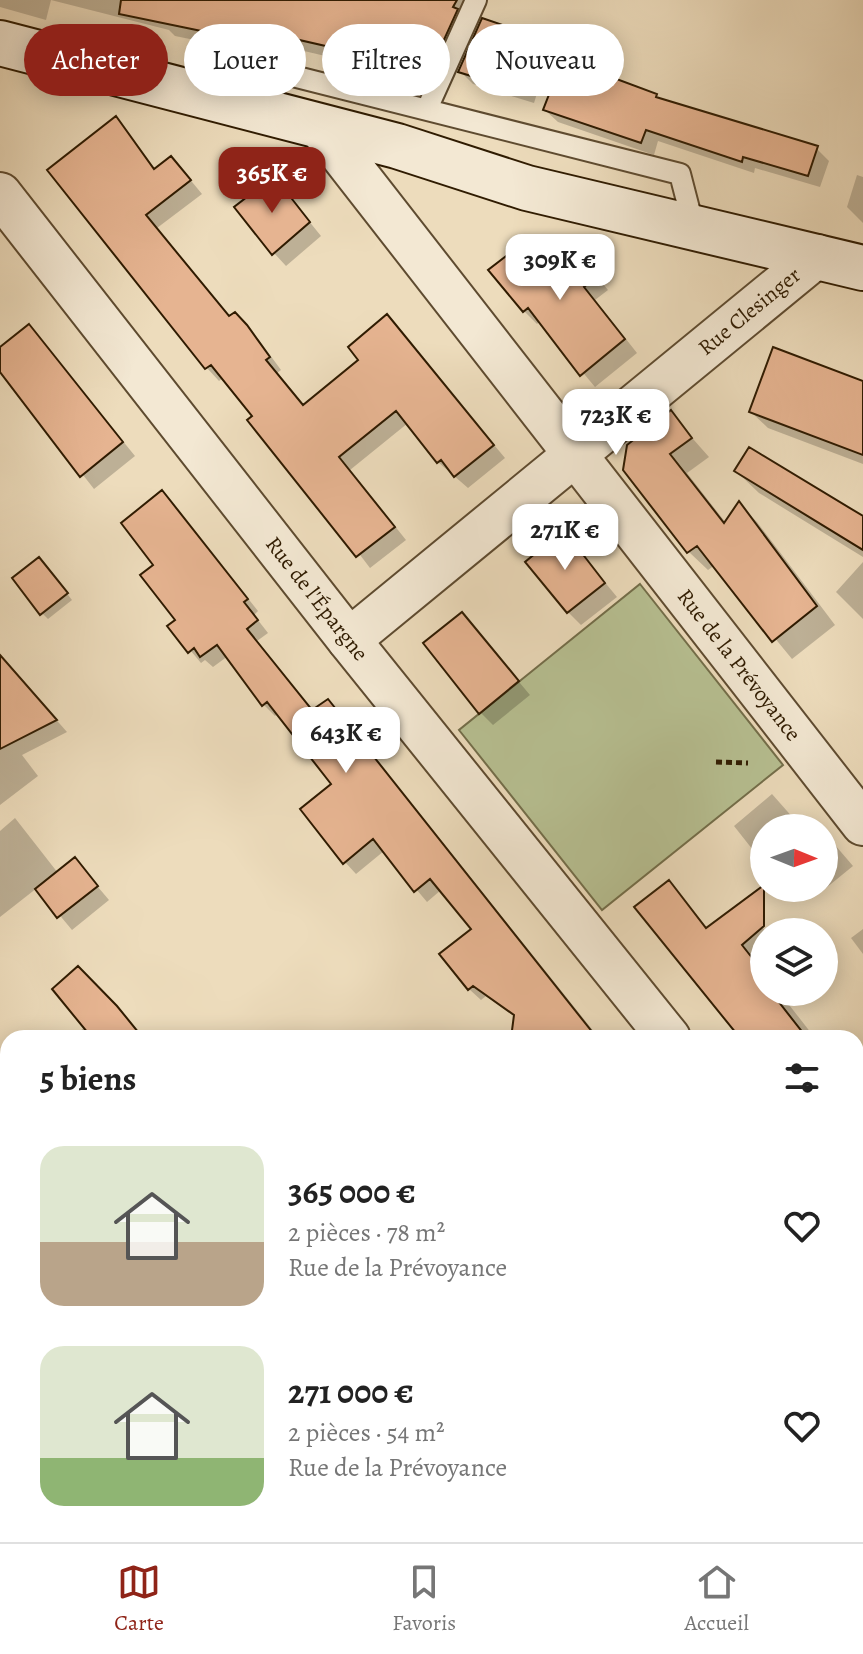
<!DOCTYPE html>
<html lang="fr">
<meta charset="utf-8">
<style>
:root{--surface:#fff;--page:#f6f6f6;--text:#222;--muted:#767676;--line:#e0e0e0;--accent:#8f2418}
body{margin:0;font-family:Alegreya,serif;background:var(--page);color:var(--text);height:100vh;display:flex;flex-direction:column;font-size:30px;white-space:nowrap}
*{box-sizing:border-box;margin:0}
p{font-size:26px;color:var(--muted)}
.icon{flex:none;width:44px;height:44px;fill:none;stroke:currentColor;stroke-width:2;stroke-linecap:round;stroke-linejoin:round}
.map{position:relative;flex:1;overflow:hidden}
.side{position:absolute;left:0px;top:1030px;width:864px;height:512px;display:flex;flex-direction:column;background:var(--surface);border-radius:24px 24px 0 0;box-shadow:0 4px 20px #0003}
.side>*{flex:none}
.guide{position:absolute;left:24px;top:24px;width:816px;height:72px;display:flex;gap:16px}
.needle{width:52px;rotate:91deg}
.controls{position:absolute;left:750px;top:814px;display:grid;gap:16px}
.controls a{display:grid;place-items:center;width:88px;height:88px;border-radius:50%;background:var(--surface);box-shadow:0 4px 20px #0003;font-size:40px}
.price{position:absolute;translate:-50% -68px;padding:0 18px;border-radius:16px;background:#fff;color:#222;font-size:26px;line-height:52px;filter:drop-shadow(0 2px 4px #0008)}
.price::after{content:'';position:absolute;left:50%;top:48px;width:24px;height:18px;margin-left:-12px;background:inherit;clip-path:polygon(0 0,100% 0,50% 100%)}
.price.selected{background:var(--accent);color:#fff}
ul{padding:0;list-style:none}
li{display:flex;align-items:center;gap:24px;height:200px;padding:0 40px}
li span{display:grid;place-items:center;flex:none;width:224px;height:160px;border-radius:24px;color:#555}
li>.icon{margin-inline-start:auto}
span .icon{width:96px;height:96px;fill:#fffc;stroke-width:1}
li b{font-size:34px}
h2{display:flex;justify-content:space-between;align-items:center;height:96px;padding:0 40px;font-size:34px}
.chip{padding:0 28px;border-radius:36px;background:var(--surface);box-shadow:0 4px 20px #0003;font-size:28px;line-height:72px}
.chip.selected{background:var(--accent);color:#fff}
.tabs{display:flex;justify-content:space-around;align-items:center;height:112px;border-top:2px solid var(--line);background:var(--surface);font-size:22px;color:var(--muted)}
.tabs a{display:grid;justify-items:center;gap:4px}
.tabs .selected{color:var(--accent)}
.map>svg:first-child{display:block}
.green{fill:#b7c092;stroke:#736e4a;stroke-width:2}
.shadow{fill:#0003}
.building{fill:#e6b491;stroke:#2f1b01;stroke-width:2}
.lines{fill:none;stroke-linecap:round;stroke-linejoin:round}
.lane-casing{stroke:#5e4b30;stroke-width:24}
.street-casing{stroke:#5e4b30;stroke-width:46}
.secondary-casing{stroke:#2f1b01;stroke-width:48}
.path{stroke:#2f1b01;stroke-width:5;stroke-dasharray:6 4;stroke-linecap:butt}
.lane{stroke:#f3e8d3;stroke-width:20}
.street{stroke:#f3e8d3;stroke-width:42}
.secondary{stroke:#f3e8d3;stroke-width:44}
.labels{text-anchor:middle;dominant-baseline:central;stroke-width:7;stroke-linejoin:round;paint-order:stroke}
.street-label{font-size:22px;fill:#2f1b01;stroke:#f3e8d3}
</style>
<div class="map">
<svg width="863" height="1542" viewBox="0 0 863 1542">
<rect width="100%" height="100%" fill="#eddcbc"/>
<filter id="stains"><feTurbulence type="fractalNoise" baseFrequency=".0025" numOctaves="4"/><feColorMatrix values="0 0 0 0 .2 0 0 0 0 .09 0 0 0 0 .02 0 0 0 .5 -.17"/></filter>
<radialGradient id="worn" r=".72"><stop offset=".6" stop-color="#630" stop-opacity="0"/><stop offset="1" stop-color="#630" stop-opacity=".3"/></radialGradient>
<!-- green -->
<path class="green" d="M640 584 783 765 602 910 459 730Z"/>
<!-- shadow -->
<path class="shadow" d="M0 0H477L447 76 429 71 422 89 378 78 364 65 261 41 258 53 175 36 169 30 51 0 46 20 0 7Z
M537 39 550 52 534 103 473 84 460 71Z
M593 88 656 96 662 101 816 148 829 161 820 187 755 168 754 173 658 141 654 155 558 122 545 110Z
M115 119 156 170 183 171 202 194 157 228 230 318 247 327 259 340 281 370 277 373 304 407 361 360 387 317 505 458 468 488 438 462 408 423 350 470 406 540 370 568 255 417 224 377 219 381 207 368 50 170Z
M857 175 863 177V223L847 207Z
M274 178 321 236 286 266 274 253Z
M527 243 542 258 554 247 568 261 577 253 608 290 595 300 637 353 595 387 540 321 537 324 524 311Z
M29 326 135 456 94 489 0 369V349Z
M863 383V464L768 428 751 412Z
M670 413 709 457 687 473 726 523 739 504 757 522 835 625 792 659 715 565 708 570 689 552 625 470Z
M736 471 863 518V557L759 493Z
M173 504 258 611 254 615 268 633 257 641 314 712 339 713 599 1038H516L515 1017 486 996 481 1000 469 989 474 929 441 890 427 902 384 851 356 874 345 862 334 784 278 713 275 716 264 705 228 656 213 667 205 660 201 663 170 626 178 620 156 565Z
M564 533 617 597 581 625 568 612Z
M863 562V619L836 592Z
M45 565 72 600 48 619 42 613Z
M462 614 530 695 493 725 481 713Z
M0 667 16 674 67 732 22 755 38 776 0 805Z
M772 794 802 828H764V864L734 826Z
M15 818 58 873 75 860 109 900 72 930 37 888 0 917V831Z
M829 838 853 866 826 888 824 843Z
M669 883 708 929 753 916 766 932 764 948 752 958 764 973V992H779L815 1038H742Z
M863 929V954L851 938Z
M85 1027 140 1038H72Z
M361 1031 369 1038H351Z
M856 1114 863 1116V1179L856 1177Z
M0 1133 8 1142V1234L3 1239 8 1245V1255L0 1261Z
M863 1313V1408L856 1411V1316Z
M856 1419 863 1437V1542H742L757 1534H856Z
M154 1534H226L233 1542H145Z
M369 1534H419L422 1537 415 1542H376Z
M541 1534H657L640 1542H525Z"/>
<!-- building -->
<path class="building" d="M121 0H457L453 7 458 9 433 64 416 58 408 77 362 65 365 55 247 28 245 40 119 14Z
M482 18 538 37 521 91 458 72Z
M595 71 657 94 656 97 818 146 808 176 743 157 742 162 646 130 641 143 543 110 557 74 592 86Z
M116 116 154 169 171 156 191 180 146 215 229 316 235 312 247 325 270 357 266 360 303 405 358 360 348 347 387 314 494 445 454 477 441 460 437 463 396 411 339 457 395 527 356 557 247 420 252 416 211 365 205 369 47 170Z
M274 176 310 222 272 255 234 207Z
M527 240 540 257 555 245 566 259 578 251 597 276 584 287 625 339 580 376 528 308 523 312 488 270Z
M29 324 123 442 80 477 0 372V347Z
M773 347 863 381V455L749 412Z
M671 410 692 438 670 454 724 523 739 501 817 606 772 642 697 546 687 553 623 470 627 445Z
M749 447 863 516V550L734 471Z
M162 490 248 599 244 602 258 620 247 629 312 710 328 699 597 1038H511L514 1015 473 986 468 990 439 954 471 929 430 879 414 892 373 839 343 864 300 809 331 784 267 702 262 706 217 645 200 657 194 648 188 653 167 626 175 620 140 575 153 565 121 523Z
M564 530 605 583 567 613 525 562Z
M39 557 68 593 40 615 12 578Z
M462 612 519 681 479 714 423 643Z
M0 655 57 720 0 749Z
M75 857 98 886 57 918 35 889Z
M669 880 706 928 764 885V926L742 945 764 973V992H771L807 1038H740L634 907Z
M78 966 117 1006 143 1038H92L52 989Z"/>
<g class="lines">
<!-- lane casing -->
<g class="lane-casing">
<path id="lane" d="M246 109 281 73 680 174 694 228
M427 109 476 0"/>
</g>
<!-- street casing -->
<g class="street-casing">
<g id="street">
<path id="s1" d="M320 127 863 824"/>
<path id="s2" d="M0 194 349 640 669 1038"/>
<path id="s3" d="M349 640 817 256"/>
<path d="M856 1244 863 1242"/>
<path d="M0 1421 8 1419"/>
<path d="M282 1534 289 1542"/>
</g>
</g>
<!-- secondary casing -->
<g class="secondary-casing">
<path id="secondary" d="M0 43 397 146 527 188 863 268"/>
</g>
<!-- path -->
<path class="path" d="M716 762 748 763
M0 1121 8 1130
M33 1542V1534"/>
<!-- lane -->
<use href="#lane" class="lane"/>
<!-- street -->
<use href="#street" class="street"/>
<!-- secondary -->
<use href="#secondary" class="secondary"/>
</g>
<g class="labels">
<!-- street labels -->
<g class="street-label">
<text stroke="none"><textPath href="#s3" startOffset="518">Rue Clesinger</textPath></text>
<text stroke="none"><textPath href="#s2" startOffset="514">Rue de l'Épargne</textPath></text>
<text stroke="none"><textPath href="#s1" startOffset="682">Rue de la Prévoyance</textPath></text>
</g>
</g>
<rect width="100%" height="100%" filter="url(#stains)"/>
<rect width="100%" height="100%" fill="url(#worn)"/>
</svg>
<div class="controls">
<a><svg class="needle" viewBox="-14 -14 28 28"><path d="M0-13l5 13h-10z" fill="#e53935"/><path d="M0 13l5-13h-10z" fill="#767676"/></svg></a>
<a><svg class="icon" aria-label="layers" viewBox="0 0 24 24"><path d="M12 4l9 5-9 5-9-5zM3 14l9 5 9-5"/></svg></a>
</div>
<b class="price selected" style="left:272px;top:215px">365K €</b>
<b class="price" style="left:560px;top:302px">309K €</b>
<b class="price" style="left:616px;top:457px">723K €</b>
<b class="price" style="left:565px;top:572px">271K €</b>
<b class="price" style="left:346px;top:775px">643K €</b>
<div class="guide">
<a class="chip selected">Acheter</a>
<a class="chip">Louer</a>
<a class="chip">Filtres</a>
<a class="chip">Nouveau</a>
</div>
<section class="side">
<h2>5 biens<svg class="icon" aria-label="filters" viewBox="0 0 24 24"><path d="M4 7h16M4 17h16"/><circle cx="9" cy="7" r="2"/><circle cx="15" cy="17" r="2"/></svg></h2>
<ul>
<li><span style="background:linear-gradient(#dfe7d0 60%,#b9a48a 0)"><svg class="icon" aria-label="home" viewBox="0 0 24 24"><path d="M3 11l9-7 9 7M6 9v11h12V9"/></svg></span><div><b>365 000 €</b><p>2 pièces · 78 m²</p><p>Rue de la Prévoyance</p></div><svg class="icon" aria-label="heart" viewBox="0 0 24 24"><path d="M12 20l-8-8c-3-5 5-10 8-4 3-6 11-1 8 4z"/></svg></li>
<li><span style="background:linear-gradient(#dfe7d0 70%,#8fb573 0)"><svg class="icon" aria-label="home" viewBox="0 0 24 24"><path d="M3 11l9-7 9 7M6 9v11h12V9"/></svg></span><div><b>271 000 €</b><p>2 pièces · 54 m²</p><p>Rue de la Prévoyance</p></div><svg class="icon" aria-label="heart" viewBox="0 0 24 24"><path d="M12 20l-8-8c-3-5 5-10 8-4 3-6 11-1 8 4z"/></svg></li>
</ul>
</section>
</div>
<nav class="tabs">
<a class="selected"><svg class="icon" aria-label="map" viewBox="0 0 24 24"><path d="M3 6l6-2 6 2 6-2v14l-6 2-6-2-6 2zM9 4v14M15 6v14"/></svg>Carte</a>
<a><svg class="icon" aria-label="saved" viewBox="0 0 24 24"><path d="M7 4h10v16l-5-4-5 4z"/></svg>Favoris</a>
<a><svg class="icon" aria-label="home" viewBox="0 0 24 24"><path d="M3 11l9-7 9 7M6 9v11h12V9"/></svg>Accueil</a>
</nav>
